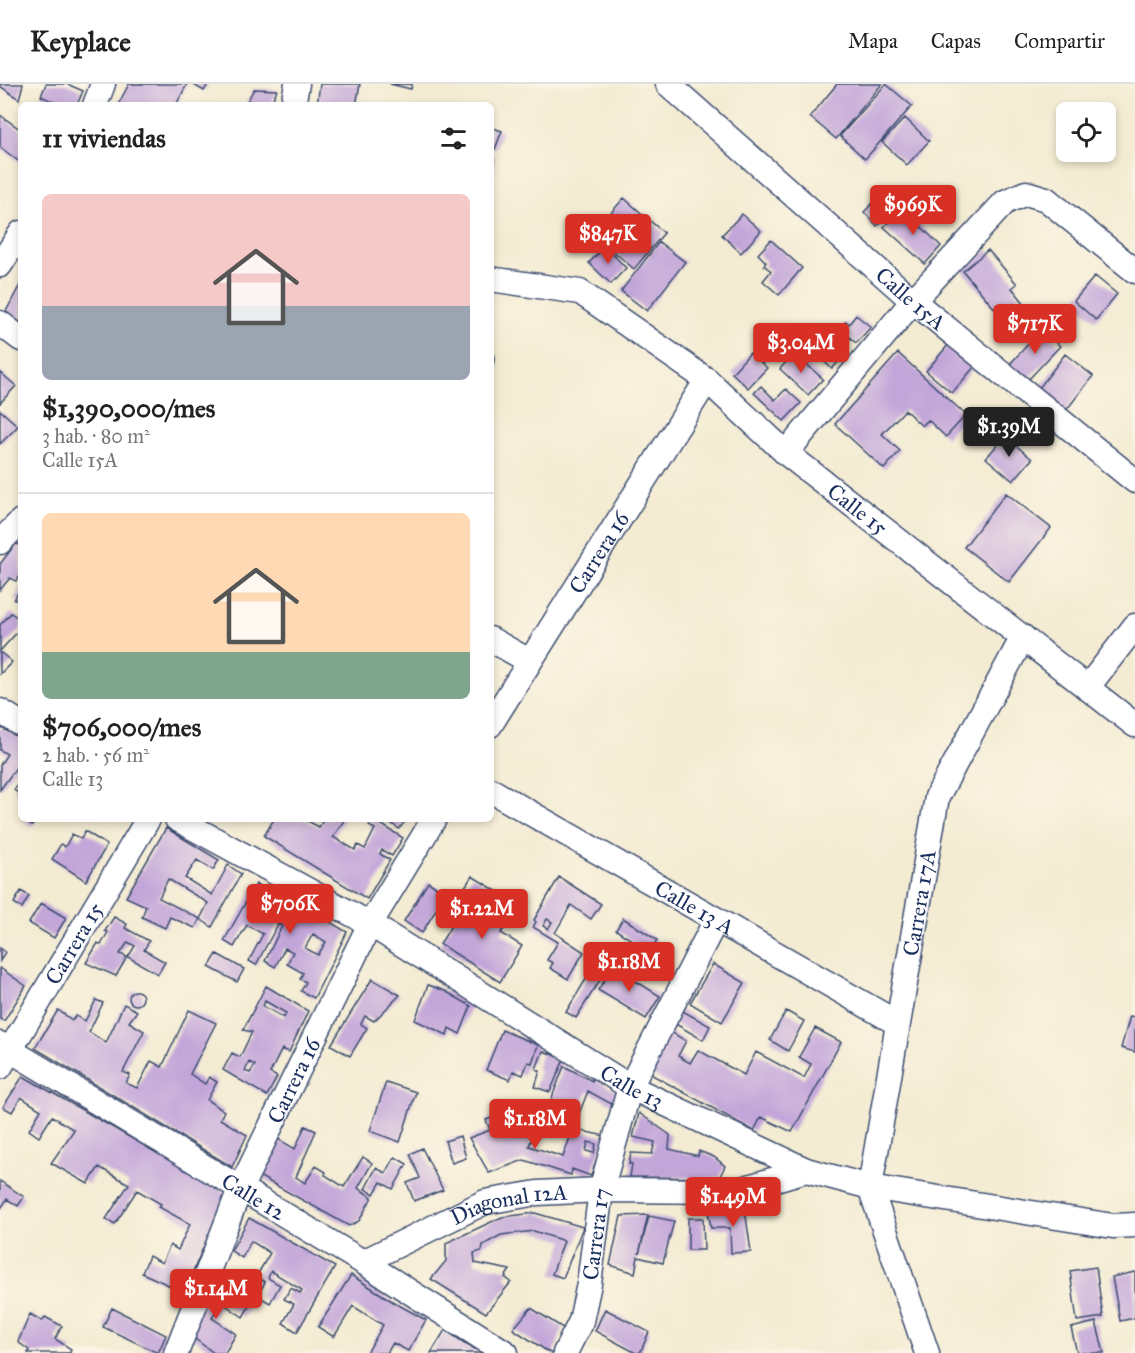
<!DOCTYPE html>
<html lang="es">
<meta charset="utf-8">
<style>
:root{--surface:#fff;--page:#f2f2f2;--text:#222;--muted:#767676;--line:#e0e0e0;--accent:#d93025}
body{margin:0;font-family:"IM FELL Great Primer",serif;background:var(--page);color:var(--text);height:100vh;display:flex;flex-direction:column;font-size:22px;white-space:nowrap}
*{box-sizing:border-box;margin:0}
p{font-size:20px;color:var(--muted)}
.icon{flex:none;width:33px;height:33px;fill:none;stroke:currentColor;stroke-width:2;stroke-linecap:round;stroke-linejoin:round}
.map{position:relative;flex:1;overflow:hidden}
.details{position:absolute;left:18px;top:18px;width:476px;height:720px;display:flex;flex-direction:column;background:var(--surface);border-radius:9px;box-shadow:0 3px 9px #0003}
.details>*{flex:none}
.fabs{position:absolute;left:1056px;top:18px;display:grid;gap:12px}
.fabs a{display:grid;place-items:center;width:60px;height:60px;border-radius:9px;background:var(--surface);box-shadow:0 3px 9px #0003;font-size:30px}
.price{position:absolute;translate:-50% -51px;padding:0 14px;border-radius:6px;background:var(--accent);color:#fff;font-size:20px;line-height:39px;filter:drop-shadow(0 2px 3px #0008)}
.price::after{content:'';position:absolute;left:50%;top:36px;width:18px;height:14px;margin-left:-9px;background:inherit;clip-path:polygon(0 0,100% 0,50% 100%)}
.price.selected{background:#222;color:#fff}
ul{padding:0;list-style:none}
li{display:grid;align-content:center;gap:12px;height:318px;padding:0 24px}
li+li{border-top:2px solid var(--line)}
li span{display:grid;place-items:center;height:186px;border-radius:9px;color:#555}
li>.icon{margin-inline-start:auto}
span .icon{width:108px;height:108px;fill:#fffc;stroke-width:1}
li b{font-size:26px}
h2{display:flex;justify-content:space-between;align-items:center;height:72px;padding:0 24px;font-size:26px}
header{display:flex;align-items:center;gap:36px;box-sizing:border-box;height:84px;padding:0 30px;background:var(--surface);border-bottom:2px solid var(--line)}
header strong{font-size:28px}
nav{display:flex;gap:33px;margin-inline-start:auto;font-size:21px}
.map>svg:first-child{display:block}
.building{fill:#c2a5d9;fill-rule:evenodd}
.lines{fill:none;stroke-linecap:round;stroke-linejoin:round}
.street-casing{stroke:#3b4b6f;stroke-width:27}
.street{stroke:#fff;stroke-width:24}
.labels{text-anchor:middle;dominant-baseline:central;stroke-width:4.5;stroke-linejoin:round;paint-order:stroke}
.street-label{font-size:22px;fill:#1b2f5e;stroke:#fcf5e5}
</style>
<header>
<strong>Keyplace</strong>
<nav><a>Mapa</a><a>Capas</a><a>Compartir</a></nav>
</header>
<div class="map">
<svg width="1135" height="1269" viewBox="0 0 1135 1269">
<rect width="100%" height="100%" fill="#fcf5e5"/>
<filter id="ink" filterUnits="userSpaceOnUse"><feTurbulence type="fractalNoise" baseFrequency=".0167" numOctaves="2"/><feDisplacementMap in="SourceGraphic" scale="12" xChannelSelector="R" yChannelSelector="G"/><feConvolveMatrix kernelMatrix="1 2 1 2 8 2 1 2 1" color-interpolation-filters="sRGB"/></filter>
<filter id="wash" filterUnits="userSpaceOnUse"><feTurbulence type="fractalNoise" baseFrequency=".008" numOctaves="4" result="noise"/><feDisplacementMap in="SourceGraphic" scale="24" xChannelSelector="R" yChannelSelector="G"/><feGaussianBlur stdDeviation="1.35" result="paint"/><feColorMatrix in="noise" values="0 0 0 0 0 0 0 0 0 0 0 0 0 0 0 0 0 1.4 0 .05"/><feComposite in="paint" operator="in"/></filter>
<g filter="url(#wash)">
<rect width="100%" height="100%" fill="#f3ebd2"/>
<g id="blocks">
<!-- building -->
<path class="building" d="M0 0H23L19 15 0 2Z
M46 0H67L83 7 77 21H60L41 12Z
M129 0H187L176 21H118Z
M192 0H208L204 7Z
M320 0H360L356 21H317Z
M390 0H412L411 5Z
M837 0H882L836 55 810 33Z
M886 0 912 22 865 75 840 52Z
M254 5 277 6 270 21H245Z
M0 31 21 46V79L0 63Z
M905 34 929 57 907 81 882 58Z
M490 43 502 47 495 65 490 63Z
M490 74H494V91H490Z
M886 106 900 121 877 142 864 128Z
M624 114 664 149 634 185 606 161 622 143 609 131Z
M902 124 941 162 925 180 884 143Z
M742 130 761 147 741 169 722 151Z
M771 156 802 184 779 211 763 197 771 187 764 181 766 178 758 170Z
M659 158 685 178 647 227 621 207Z
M605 162 626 184 611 200 589 179Z
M988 166 1017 200 1012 204 1025 220 1005 237 963 187Z
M1095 192 1117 210 1096 236 1074 217Z
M21 199V248L2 235Z
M856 231 871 243 856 259 839 244 846 237 849 240Z
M1042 245 1060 262 1027 297 1009 281Z
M830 255 846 269 832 285 813 267 819 261 821 264Z
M949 260 975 282 952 309 926 287Z
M750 269 767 284 748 304 732 289Z
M794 269 823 295 808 311 780 285Z
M898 269 966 331 946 353 928 336 922 342 905 326 882 350 900 367 884 385 835 340Z
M490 270 495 271 492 287H490Z
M1065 270 1093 292 1064 329 1036 308Z
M0 288 16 302 0 319Z
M761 302 775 316 786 305 801 319 784 337 754 309Z
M0 326 18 342 0 360Z
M1005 352 1032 375 1013 397 986 374Z
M1006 409 1051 444 1009 498 964 463Z
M16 459 21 462V491L16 497 10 494 0 506V480Z
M21 503V517L14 516Z
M11 529 21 536V544L0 567V541Z
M0 568 12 578 0 590Z
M0 643 21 655V677L0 706V681L7 670 0 666Z
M21 695V711L14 706Z
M25 735H36L32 742 24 737Z
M274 735H304L319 743 324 735H345L333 753 355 766 358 761 365 765 375 745 369 742 373 735 403 754 392 772 382 766 380 770 390 776 367 815 264 752Z
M385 735H407L399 745Z
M166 744 219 776 213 786 197 776 185 794 212 811 228 781 241 790 212 843 200 835 195 844 170 833 165 844 142 833 146 822 126 813ZM168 795 208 819 200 835 159 814Z
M85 747 107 761 86 797 52 775 61 760 65 763 72 750 81 755Z
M472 792 513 817 511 821 489 809 484 819 463 806Z
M559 793 601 820 591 835 571 821 555 849 584 868 568 895 550 884 553 879 547 876 558 858 533 843 536 838 534 836ZM547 835 552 838 548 845 543 842Z
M428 798 446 809 422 849 404 837Z
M256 800 306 824 347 848 314 914 301 907 306 898 300 895 303 889 287 880 293 868 285 864 275 883 265 877 282 842 278 840 256 881 249 877 263 850 247 841 234 863 224 857ZM313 850 326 858 318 871 305 864Z
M21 807 29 812 22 824 14 819Z
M469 812 508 837 501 849 522 862 500 898 440 860Z
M41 819 66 834 54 854 29 839Z
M114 833 127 840 125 844 149 857 144 866 165 878 158 890 128 873 135 862 128 858 120 870 127 873 116 892 86 879 98 859 101 861 108 848 105 847Z
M623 834 657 856 637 889 626 882 638 860 616 846Z
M0 864 5 868 0 877Z
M217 870 244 885 237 898 209 883Z
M713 880 745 899 722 938 690 919Z
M594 882 598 884 595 889 602 893 576 934 566 928Z
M613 883 660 912 646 935 598 906Z
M0 884 26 902 4 937 0 935Z
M372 895 400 911 374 937 365 932 361 940 367 944 350 972 331 961Z
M428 901 445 907 471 922 460 950 449 944 447 951 415 936Z
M266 902 308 927 289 968 282 965 270 989 277 993 267 1012 223 986 232 969 240 973 252 948 243 946ZM265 917 286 929 284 934 263 922ZM249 978 255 981 250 989 245 987Z
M129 914a7 7 0 1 1 14 0a7 7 0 1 1-14 0Z
M96 916 103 919 89 948 106 959 124 920 137 927 129 938 144 947 123 988 130 991 126 999 137 1004 151 977 162 983 189 926 216 939 190 990 205 1000 209 993 217 998 207 1016 224 1027 220 1035 247 1051 232 1083 35 964 58 926 72 936 76 932 85 937Z
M679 925 710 942 703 956 672 938Z
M786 927 804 937 788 967 770 956Z
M1130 932 1135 933V968L1121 964Z
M815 944 841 958 792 1048 761 1033 754 1047 645 987 668 946 686 957 678 972 690 979 698 966 744 991 756 968 804 994 811 980 799 973Z
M502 946 538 961 532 979 528 978 523 991 513 987 510 996 486 986Z
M543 967 564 975 550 1008 535 1003 540 987 536 985Z
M564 982 592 997 593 994 621 1010 617 1023 588 1007 573 1045 557 1040 564 1022 551 1016Z
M23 992 227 1109 184 1208 142 1189 149 1172 162 1179 170 1161 178 1166 190 1140 159 1123 161 1120 137 1106 115 1140 106 1135 129 1100 99 1083 88 1100 51 1079 74 1046 52 1032 39 1053 29 1046 41 1026 21 1013 12 1028 3 1023Z
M386 998 416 1008 400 1058 370 1047Z
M639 1029 670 1051 669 1065 698 1072 699 1067 714 1073 725 1082 719 1094 630 1093 632 1080H629L631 1069 652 1070 655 1058 633 1053Z
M502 1030 504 1049 522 1051 524 1044 535 1046 529 1062 563 1073 573 1045 605 1052 591 1092 572 1085 571 1091 524 1076 489 1089 469 1054 490 1046 486 1036ZM588 1058 596 1060 594 1069 586 1067Z
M305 1042 316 1047 296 1093 305 1099 316 1082 326 1088 325 1091 344 1103 363 1073 372 1079 358 1104 372 1113 359 1137 349 1142 257 1091 273 1052 295 1065Z
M460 1052 466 1074 452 1079 445 1057Z
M422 1064 443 1106 414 1117 407 1099 420 1094 410 1070Z
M395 1073 407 1080 393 1105 381 1098 374 1110 365 1105 376 1084 386 1089Z
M0 1097 24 1113 18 1122 7 1115 0 1126Z
M745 1125 751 1168 731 1169 730 1144H711L708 1127Z
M535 1129 583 1143 563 1194 552 1190 564 1157 534 1147 501 1151 483 1161 482 1167 474 1169 475 1179 510 1186 505 1193 511 1198 486 1229 431 1195 446 1177V1159L502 1133Z
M648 1131 639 1170 649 1132 674 1137 663 1179 638 1173 635 1189 610 1181 621 1132Z
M249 1134 335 1183 297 1248 283 1239 294 1220 284 1215 291 1204 300 1209 302 1206 271 1187 268 1194 280 1201 270 1219 258 1212 265 1198 256 1193 270 1169 251 1157 242 1174 231 1167Z
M688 1134H703L704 1166H688Z
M1096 1183 1103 1233 1077 1237 1070 1187Z
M1135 1188V1234L1120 1237 1112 1193Z
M351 1191 395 1219 426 1236 408 1267 393 1259 387 1269H367L383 1241 353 1222 334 1253 318 1243Z
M214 1198 250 1221 243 1233 221 1218 212 1234 236 1250 225 1269H214L187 1249Z
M112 1224 166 1251 158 1269 103 1243Z
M531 1224 563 1244 554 1269H550L513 1245Z
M605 1225 649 1248 640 1269H636L595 1247Z
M30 1230 42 1237 45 1233 62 1242 55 1255 71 1265 70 1269H28L29 1266 18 1258Z
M1096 1238 1104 1269H1077L1071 1244Z
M445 1246 463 1258 482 1269H431Z"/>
</g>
</g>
<g filter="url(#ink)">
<use href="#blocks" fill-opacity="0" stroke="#3b4b6f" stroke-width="1.5"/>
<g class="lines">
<!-- street casing -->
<g class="street-casing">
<g id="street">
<path id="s1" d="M668 0 913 217 1135 397"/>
<path d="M95 21 103 0"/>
<path d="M293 21 297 0"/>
<path d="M0 181 21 149"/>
<path id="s2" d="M490 195 580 208 707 296 786 369 1135 641"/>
<path d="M0 239 21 255"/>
<path d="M786 369 913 217 1005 118 1026 109 1046 115 1135 187"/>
<path d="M0 458 21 437"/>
<path d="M490 555 529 577"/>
<path d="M1087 604 1135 542"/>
<path d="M0 627 21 640"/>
<path id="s3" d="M490 641 707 296"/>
<path id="s4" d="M490 706 897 939"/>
<path id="s5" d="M177 735 370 840 630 1003 806 1086 870 1103 1113 1142 1135 1141"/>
<path id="s6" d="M0 960 363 1178 506 1269"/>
<path id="s7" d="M0 983 148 735"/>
<path id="s8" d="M363 1178 485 1118 537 1109 601 1106 735 1107 806 1086"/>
<path id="s9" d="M176 1269 240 1105 370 840 434 735"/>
<path id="s10" d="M565 1269 581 1237 589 1200 601 1106 630 1003 716 836"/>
<path id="s11" d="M927 1269 870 1103 937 713 1023 553"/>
</g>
</g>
<!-- street -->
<use href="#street" class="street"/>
</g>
</g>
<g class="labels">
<!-- street labels -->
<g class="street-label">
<text stroke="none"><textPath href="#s1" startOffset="324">Calle 15A</textPath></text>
<text stroke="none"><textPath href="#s2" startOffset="444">Calle 15</textPath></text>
<text stroke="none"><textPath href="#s3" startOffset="204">Carrera 16</textPath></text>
<text stroke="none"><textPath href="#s11" startOffset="464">Carrera 17A</textPath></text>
<text stroke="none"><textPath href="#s4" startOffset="236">Calle 13 A</textPath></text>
<text stroke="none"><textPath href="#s7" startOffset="144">Carrera 15</textPath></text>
<text stroke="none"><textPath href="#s9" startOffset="297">Carrera 16</textPath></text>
<text stroke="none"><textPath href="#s5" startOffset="528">Calle 13</textPath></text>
<text stroke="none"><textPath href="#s6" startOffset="296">Calle 12</textPath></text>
<text stroke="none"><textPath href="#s8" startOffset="159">Diagonal 12A</textPath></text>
<text stroke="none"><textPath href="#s10" startOffset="124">Carrera 17</textPath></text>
</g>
</g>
</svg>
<div class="fabs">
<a><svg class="icon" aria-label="locate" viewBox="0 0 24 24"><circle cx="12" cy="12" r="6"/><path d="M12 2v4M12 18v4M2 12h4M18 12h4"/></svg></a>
</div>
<b class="price" style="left:913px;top:152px">$969K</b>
<b class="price" style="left:608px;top:181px">$847K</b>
<b class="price" style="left:1035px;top:271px">$717K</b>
<b class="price" style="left:801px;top:290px">$3.04M</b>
<b class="price selected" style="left:1009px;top:374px">$1.39M</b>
<b class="price" style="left:290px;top:851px">$706K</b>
<b class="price" style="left:482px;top:856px">$1.22M</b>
<b class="price" style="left:629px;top:909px">$1.18M</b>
<b class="price" style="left:535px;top:1066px">$1.18M</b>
<b class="price" style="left:733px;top:1144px">$1.49M</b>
<b class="price" style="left:216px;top:1236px">$1.14M</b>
<section class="details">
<h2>11 viviendas<svg class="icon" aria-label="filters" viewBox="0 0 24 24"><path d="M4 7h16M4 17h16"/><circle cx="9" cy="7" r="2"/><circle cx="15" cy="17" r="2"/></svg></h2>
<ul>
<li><span style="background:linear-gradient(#f6c9c9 60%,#9aa5b1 0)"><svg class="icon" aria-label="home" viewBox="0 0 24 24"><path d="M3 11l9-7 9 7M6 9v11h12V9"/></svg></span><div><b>$1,390,000/mes</b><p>3 hab. · 80 m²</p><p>Calle 15A</p></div></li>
<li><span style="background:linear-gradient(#ffd9b3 75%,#7fa58c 0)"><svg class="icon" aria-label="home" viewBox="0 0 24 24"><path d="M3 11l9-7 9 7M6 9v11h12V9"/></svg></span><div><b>$706,000/mes</b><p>2 hab. · 56 m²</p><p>Calle 13</p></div></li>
</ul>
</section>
</div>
